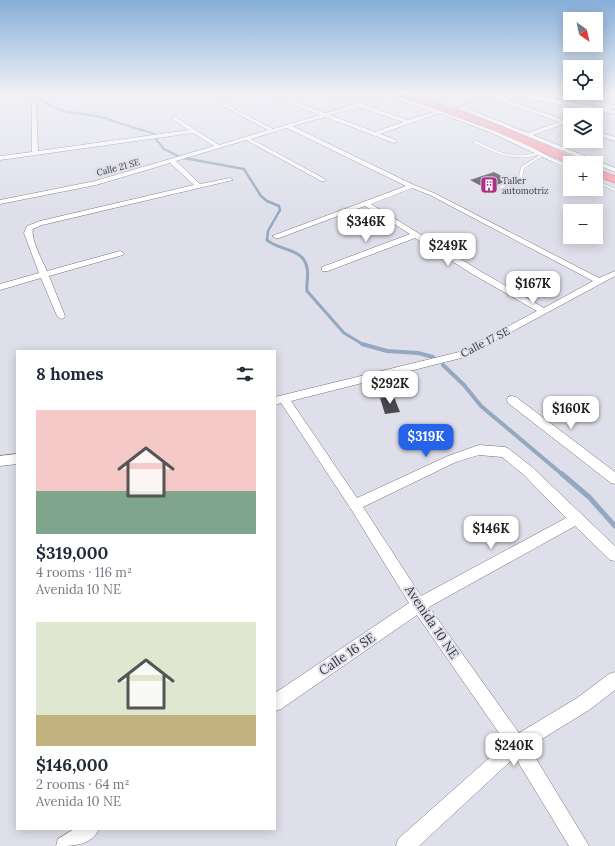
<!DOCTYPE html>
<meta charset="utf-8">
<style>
:root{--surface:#fff;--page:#f2f2f3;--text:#1f2937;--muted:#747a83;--accent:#2563eb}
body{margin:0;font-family:Lora,serif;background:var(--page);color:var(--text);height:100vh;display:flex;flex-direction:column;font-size:15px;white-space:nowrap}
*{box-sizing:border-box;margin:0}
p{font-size:13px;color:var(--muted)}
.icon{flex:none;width:22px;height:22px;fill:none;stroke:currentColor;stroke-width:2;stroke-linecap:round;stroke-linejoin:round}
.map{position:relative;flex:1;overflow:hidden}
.panel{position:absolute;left:16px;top:350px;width:260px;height:480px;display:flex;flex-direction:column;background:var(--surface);border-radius:0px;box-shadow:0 2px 10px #0003}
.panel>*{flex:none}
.needle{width:26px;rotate:147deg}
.controls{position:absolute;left:563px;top:12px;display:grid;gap:8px}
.controls a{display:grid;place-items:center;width:40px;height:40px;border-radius:0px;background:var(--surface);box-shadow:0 2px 10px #0003;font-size:20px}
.price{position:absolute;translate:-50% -34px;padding:0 9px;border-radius:8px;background:#fff;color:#222;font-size:13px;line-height:26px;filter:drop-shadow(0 1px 2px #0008)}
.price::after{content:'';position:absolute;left:50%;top:24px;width:12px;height:9px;margin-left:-6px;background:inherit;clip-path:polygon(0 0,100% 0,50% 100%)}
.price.current{background:var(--accent);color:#fff}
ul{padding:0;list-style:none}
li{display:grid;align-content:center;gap:8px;height:212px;padding:0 20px}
li span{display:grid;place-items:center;height:124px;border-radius:0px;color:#555}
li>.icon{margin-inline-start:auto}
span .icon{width:72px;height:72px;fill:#fffc;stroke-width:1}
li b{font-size:17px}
h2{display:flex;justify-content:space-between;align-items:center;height:48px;padding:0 20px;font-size:17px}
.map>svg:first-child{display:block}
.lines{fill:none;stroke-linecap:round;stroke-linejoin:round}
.stream-far4{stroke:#94a8c0;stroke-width:2}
.stream-far3{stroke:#94a8c0;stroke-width:2.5}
.stream-far2{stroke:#94a8c0;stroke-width:3}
.stream-far1{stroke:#94a8c0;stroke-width:4}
.stream{stroke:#94a8c0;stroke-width:5}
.building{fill:#4c4851}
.lane-casing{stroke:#74747e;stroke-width:0.5}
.street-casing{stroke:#74747e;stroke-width:1}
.secondary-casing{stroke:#74747e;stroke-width:1}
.highway-casing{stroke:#b67984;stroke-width:1}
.lane{fill:#fff;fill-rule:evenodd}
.street{fill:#fff;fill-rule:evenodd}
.secondary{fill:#fff;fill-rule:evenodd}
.highway{fill:#fa9ba9;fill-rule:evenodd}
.labels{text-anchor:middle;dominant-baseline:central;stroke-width:4;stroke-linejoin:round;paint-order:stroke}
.far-street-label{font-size:9px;fill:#39393e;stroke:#dfdfeb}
.far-poi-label{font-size:9px;fill:#39393e;stroke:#dfdfeb;text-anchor:start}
.street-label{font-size:11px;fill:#39393e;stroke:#dfdfeb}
.near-street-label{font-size:13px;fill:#39393e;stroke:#dfdfeb}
</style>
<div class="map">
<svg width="615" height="846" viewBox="0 0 615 846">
<rect width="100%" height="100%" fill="#dfdfeb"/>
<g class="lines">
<!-- stream-far4 -->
<path class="stream-far4" d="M35 93C58 118 77 110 105 118 122 124 138 129 155 134
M155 138 164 149 178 156
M184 158 190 159"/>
<!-- stream-far3 -->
<path class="stream-far3" d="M184 158 244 169 261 196 267 201 279 206 280 210 268 231 267 240 268 241"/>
<!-- stream-far2 -->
<path class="stream-far2" d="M267 240C279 251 304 248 307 268 309 276 306 283 307 291L344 333 364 345"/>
<!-- stream-far1 -->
<path class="stream-far1" d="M362 344 387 351 418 353 433 357
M443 365 464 385 481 406 563 475"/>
<!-- stream -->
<path class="stream" d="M562 474 589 497 615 526"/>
</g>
<!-- building -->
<path class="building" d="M494 172 509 180 487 189 470 180Z
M394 397 400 412 385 414 380 398Z"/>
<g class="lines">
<!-- lane casing -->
<g class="lane-casing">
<path id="lane" d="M606 93H609L611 95 609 96Z
M474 141H476C501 153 511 160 540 152L541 153C518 164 496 153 474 143Z
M540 155 542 156 524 168 522 178 502 188H500V186L519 177 521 167Z
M552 159H554L570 167V169L552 161Z
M596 180 615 189V191L596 182Z"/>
</g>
<!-- street casing -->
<g class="street-casing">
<path id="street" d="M264 93H271L325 113 354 105 322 93C335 93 346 102 358 103 368 104 388 93 401 93L395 96 439 110H443V112L516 139 556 160 551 161 492 133 439 113 380 134 396 140V142L394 143 325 117 292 126 414 185 434 193 599 278 615 271V276L465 357 291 401 357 498 448 456 479 445 505 447 509 449 532 467 615 546V561L610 560 575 526 429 607 519 733 577 698 609 674 615 672V690L589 710 529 747 589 846H569L515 757 419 846H396L398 839 506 743 417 615 281 709 275 711V693L409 603 351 509 281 403 275 405V397L459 352 537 311 474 275 415 238 328 271H322V267L410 234 365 206 279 238H276L272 236 406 186 287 128 251 139 325 179V181H321L246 140 176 161 200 184 230 178 233 180 42 225 33 229C30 238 43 262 47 271L120 251 124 253 123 255 49 276 65 316 64 318 61 319 57 316 41 278 0 290V284L39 273 24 233 27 226 40 221 194 185 170 163 96 185 0 204V200L95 181 214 146 193 133 0 160V156L32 152V103L36 104 38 151 189 130 172 119 171 118 174 116 219 145 268 130 221 105 223 103 273 129 320 115ZM389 97 434 112 408 120 364 105ZM359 107 403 122 375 132 330 115ZM412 188 430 195 593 281 544 308 480 271 371 204ZM479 455 502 457 524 475 566 518 421 596 363 507 456 462Z
M534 93H544L615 105V109C605 107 593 115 582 115L605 107Z
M502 94 504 95 500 97 564 120H568L570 122V126L564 124 533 135 615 168V172L458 108ZM495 99 559 122 528 133 466 108Z
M596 131 615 137V141L596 135Z
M512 396 516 397 615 472V484L611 483 508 403 507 400 508 397Z
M17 454V464L0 466V456Z
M74 829H99C91 846 73 846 56 846L58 839Z"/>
</g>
<!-- secondary casing -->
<g class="secondary-casing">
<path id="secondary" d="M505 93H520L615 110V114L508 95Z"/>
</g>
<!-- highway casing -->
<g class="highway-casing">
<path id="highway" d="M393 93C414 93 435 102 455 109 498 125 539 142 581 161L583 163 570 164 485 127 394 95Z
M596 169 615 176V183L596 176Z"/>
</g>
<!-- lane -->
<use href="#lane" class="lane"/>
<!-- street -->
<use href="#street" class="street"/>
<!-- secondary -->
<use href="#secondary" class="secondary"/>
<!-- highway -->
<use href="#highway" class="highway"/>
</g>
<!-- sky -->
<linearGradient id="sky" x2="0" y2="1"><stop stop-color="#86afd8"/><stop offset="0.44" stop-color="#f1f1f6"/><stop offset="1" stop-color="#f1f1f6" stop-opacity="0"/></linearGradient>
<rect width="615" height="212" fill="url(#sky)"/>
<!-- icons -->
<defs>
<g id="building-square" transform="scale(0.9)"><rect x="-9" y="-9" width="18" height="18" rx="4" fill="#a93084" stroke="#dfdfeb"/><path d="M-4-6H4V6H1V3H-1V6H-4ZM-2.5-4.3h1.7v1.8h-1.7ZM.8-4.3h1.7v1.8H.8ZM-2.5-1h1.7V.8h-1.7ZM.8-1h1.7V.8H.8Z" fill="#fff"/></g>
</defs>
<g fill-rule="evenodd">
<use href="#building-square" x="489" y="185"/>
</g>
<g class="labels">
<!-- far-street labels -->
<g class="far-street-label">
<text transform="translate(118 167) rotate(-15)">Calle 21 SE</text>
</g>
<!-- far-poi labels -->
<g class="far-poi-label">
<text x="502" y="180">Taller<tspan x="502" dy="10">automotriz</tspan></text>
</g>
<!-- street labels -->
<g class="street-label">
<text transform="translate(485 342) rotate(-27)">Calle 17 SE</text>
</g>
<!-- near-street labels -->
<g class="near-street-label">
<text transform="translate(432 622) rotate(56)">Avenida 10 NE</text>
<text transform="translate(347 654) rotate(-34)">Calle 16 SE</text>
</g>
</g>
</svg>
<div class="controls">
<a><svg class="needle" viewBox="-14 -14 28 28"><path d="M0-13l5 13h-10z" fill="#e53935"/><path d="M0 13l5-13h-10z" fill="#747a83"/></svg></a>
<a><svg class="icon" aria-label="locate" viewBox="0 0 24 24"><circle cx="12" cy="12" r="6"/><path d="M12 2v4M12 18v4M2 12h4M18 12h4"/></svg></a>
<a><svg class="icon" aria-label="layers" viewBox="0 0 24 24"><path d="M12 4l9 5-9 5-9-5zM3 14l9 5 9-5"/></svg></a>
<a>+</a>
<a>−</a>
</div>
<b class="price" style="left:366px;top:243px">$346K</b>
<b class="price" style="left:448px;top:267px">$249K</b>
<b class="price" style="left:533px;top:305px">$167K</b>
<b class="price" style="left:390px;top:405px">$292K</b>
<b class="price" style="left:571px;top:430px">$160K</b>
<b class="price current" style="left:426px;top:458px">$319K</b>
<b class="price" style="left:491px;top:550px">$146K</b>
<b class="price" style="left:514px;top:767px">$240K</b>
<section class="panel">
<h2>8 homes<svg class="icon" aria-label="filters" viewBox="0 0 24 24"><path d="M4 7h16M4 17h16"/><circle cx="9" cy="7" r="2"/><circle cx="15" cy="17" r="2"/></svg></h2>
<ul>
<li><span style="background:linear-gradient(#f6c9c9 65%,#7fa58c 0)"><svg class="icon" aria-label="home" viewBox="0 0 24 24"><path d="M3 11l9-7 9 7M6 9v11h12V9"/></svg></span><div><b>$319,000</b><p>4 rooms · 116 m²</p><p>Avenida 10 NE</p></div></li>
<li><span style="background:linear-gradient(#dfe7d0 75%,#c2b280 0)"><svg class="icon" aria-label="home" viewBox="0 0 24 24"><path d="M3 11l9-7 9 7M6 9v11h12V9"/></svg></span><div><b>$146,000</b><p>2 rooms · 64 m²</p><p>Avenida 10 NE</p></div></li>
</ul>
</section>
</div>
